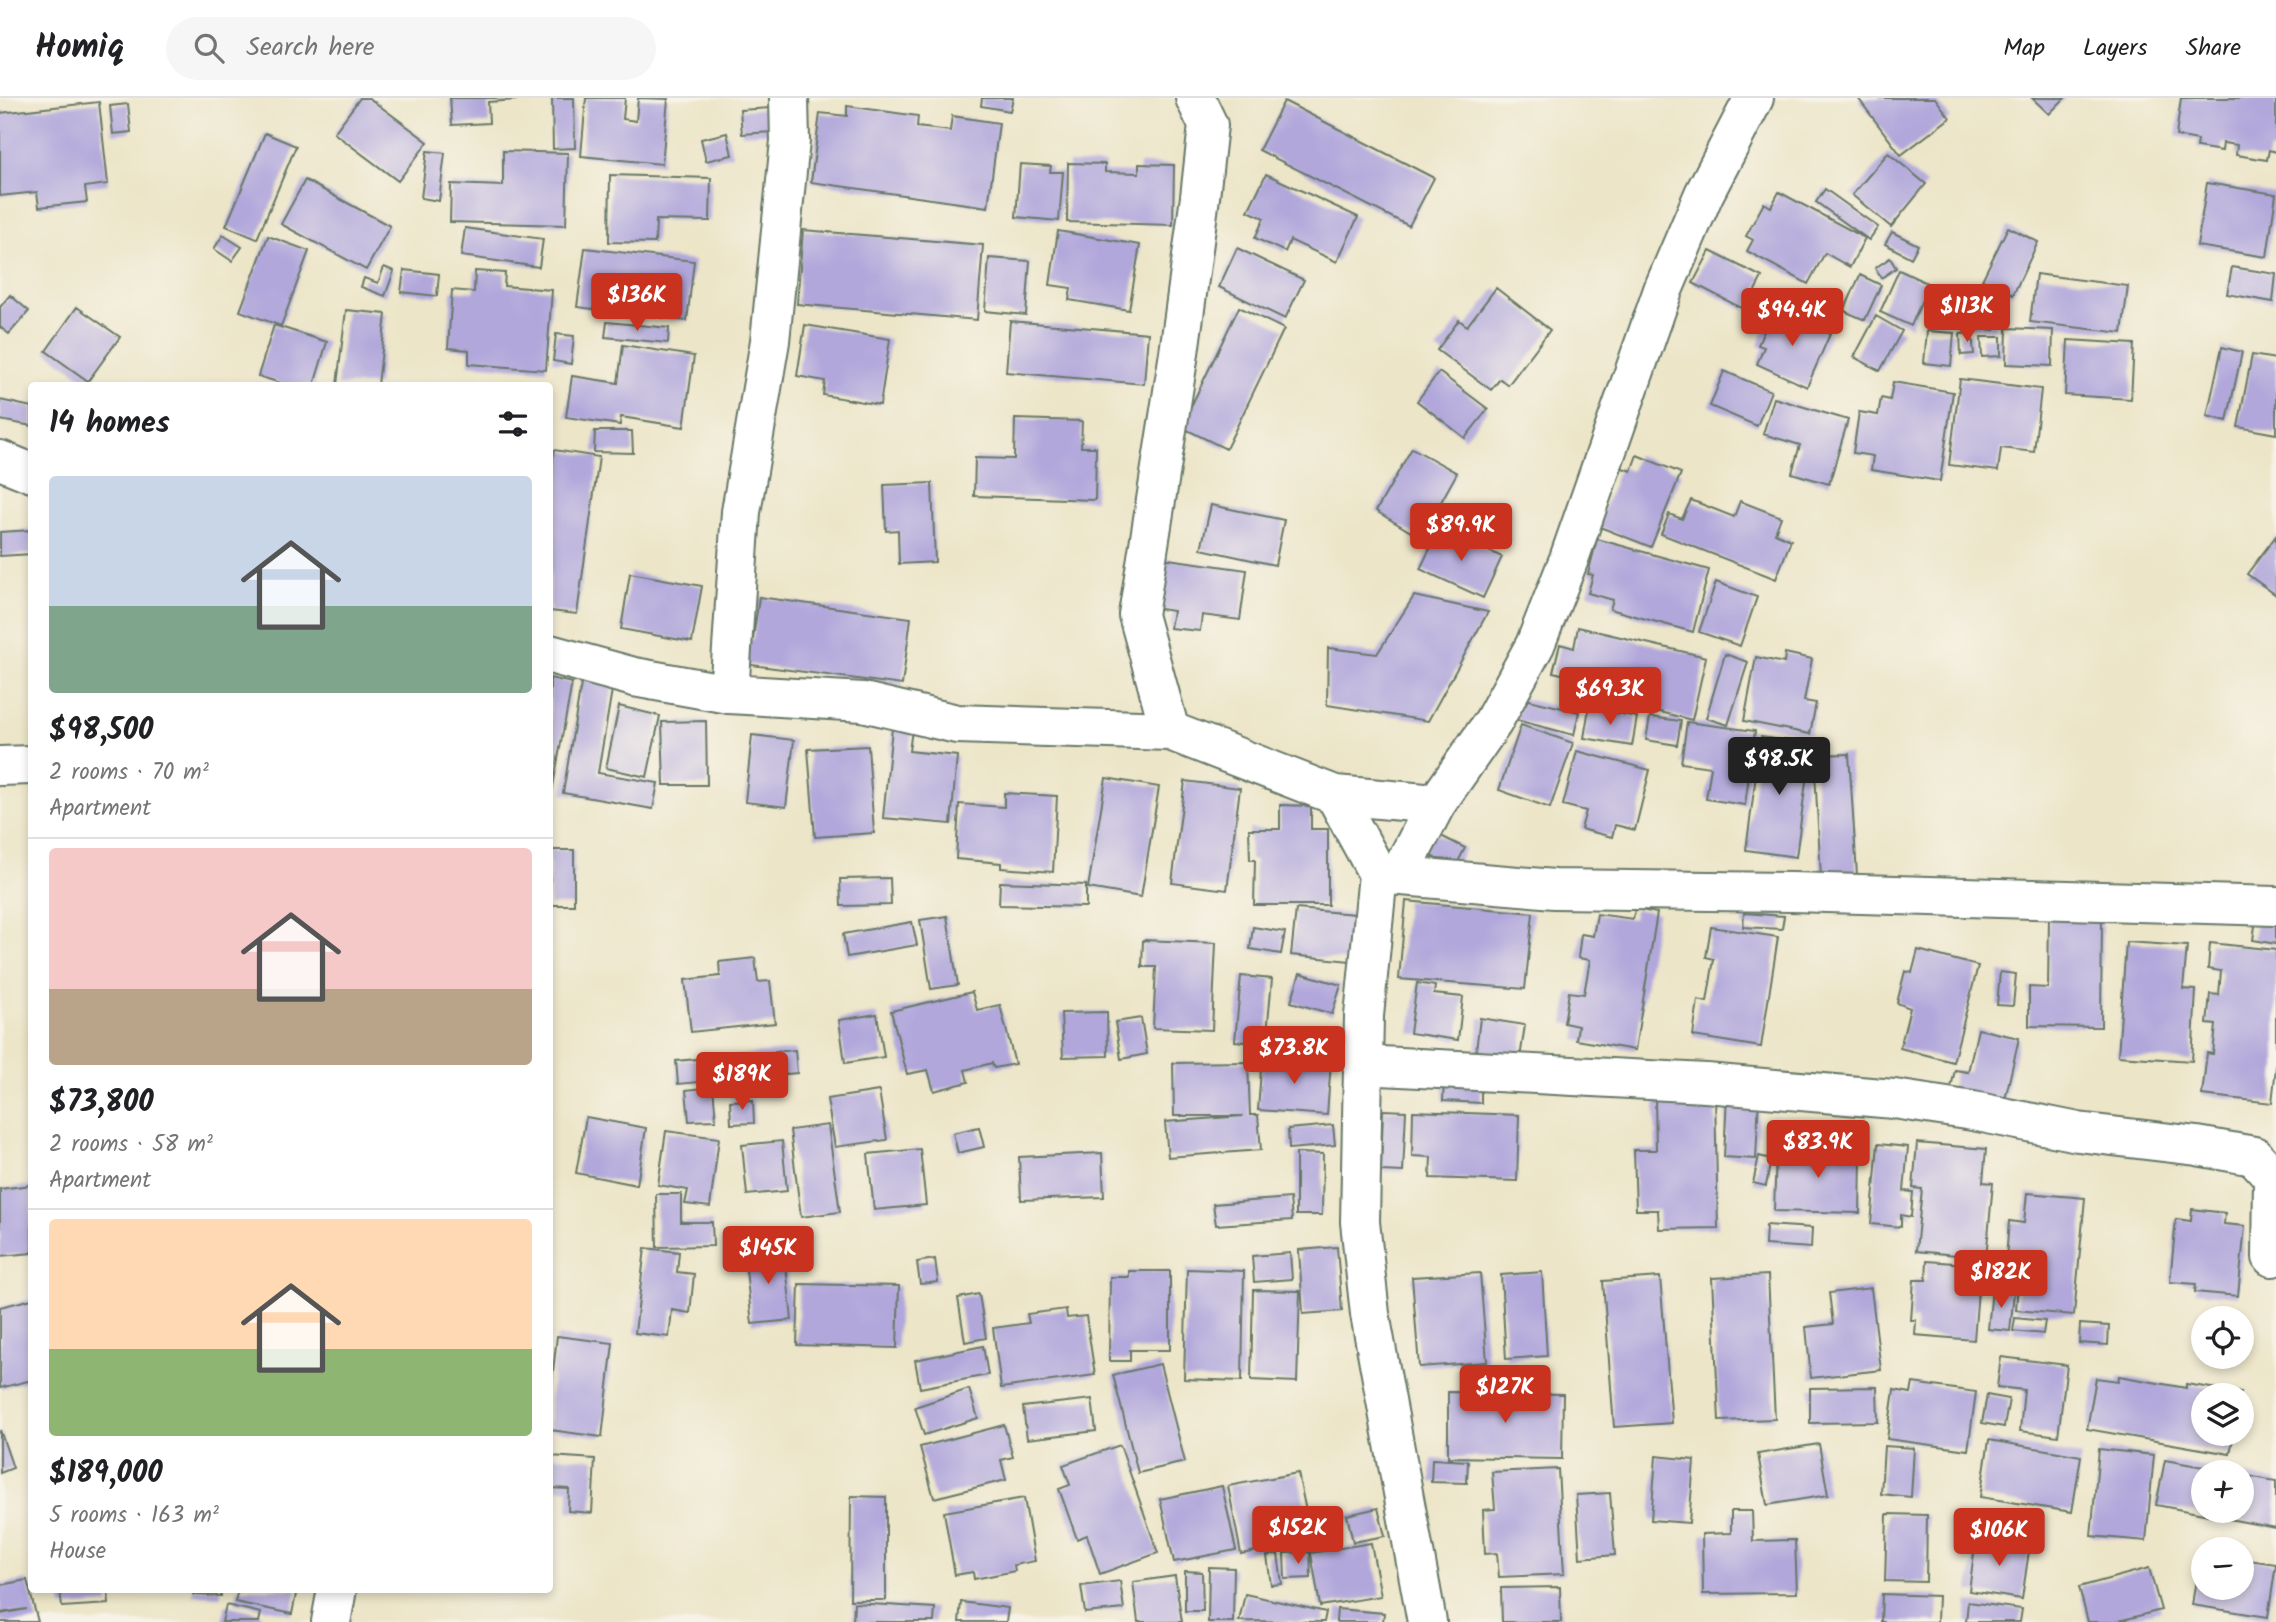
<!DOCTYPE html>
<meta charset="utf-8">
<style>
:root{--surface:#fff;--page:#f6f6f6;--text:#202124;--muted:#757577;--line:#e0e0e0;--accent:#c8321e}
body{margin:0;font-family:Kalam,sans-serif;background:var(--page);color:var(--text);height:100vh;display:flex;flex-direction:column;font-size:26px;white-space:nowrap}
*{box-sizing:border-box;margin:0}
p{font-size:23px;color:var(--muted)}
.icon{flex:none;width:38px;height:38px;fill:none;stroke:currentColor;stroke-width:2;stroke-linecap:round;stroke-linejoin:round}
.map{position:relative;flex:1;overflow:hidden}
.details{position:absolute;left:28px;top:284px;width:525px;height:1211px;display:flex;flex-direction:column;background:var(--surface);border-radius:7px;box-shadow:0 4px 10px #0003}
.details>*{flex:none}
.fabs{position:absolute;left:2191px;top:1208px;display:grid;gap:14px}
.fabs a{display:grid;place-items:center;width:63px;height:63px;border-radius:50%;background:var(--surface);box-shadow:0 4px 10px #0003;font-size:35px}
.price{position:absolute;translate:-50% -60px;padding:0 16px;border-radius:7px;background:var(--accent);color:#fff;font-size:23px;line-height:46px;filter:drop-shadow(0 2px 4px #0008)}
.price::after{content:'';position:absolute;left:50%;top:42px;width:21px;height:16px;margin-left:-10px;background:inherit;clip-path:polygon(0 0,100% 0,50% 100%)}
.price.selected{background:#222;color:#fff}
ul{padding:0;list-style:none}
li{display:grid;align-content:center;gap:14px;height:371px;padding:0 21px}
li+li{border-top:2px solid var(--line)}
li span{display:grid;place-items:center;height:217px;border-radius:7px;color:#555}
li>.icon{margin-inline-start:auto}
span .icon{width:126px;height:126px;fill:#fffc;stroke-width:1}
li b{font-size:30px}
h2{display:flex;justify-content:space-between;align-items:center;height:84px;padding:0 21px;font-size:30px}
header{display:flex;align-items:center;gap:42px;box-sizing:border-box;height:98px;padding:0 35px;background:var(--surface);border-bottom:2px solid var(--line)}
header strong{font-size:33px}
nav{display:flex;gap:38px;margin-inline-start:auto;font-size:24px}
.search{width:490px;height:63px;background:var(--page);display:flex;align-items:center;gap:18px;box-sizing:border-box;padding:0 24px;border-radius:38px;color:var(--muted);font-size:26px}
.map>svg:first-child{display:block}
.building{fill:#b1a7db}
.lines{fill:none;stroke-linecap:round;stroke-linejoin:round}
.street-casing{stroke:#677868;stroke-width:42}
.street{stroke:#fff;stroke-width:38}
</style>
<header>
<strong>Homiq</strong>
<div class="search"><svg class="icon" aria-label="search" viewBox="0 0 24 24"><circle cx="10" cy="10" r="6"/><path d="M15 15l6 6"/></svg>Search here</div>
<nav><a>Map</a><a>Layers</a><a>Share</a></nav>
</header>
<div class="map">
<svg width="2276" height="1524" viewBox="0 0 2276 1524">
<rect width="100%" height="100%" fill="#f7f3e8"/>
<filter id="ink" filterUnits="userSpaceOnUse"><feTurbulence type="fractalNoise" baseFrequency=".0143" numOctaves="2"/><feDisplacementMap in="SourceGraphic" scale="14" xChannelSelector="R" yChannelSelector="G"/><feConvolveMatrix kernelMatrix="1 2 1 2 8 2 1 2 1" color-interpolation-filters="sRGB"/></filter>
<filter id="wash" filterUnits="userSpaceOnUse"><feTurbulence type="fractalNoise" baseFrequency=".00686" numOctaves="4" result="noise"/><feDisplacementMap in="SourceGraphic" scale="28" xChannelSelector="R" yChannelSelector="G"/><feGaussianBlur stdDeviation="1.57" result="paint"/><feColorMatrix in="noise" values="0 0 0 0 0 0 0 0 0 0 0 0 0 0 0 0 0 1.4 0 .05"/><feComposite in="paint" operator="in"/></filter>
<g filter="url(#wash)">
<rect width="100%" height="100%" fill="#ece5c8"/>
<g id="blocks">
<!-- building -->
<path class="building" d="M360 0H369L428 44 398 83 334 35Z
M450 0H516V2L488 4 489 25 452 27Z
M552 0H574L575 50 553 51Z
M586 0H625L623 21 636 23 638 0 668 1 662 66 581 58Z
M982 0H1013L1010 13 981 8Z
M1858 0H1935L1950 20 1901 57Z
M2032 0H2065L2049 16Z
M2181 0H2276V54L2269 52 2267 62 2236 57 2237 47 2223 45 2222 53 2197 49 2198 42 2176 38Z
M1284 3 1434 80 1409 128 1259 52Z
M99 4 108 86 85 89 87 104 39 109 37 94 0 98V15Z
M128 6 131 34 113 36 110 8Z
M847 8 918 18 917 29 950 33 952 18 999 25 988 109 811 84 820 15 847 18Z
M771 10 773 34 742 36 740 12Z
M265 35 296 48 257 141 226 128Z
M727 35 732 57 706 63 701 41Z
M427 53 445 55 439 103 421 100Z
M503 53 568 55 566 127 450 124 451 86 503 88Z
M1888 55 1926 86 1891 129 1852 97Z
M1068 65 1105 66V74L1139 75V66L1174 67 1173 127 1067 124Z
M1020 66 1051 68 1050 74H1063L1059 123 1016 119Z
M1266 76 1358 119 1337 164 1290 142 1285 154 1255 140 1264 120 1248 113Z
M610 77 711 80 710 123 656 122 655 145 609 144Z
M305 82 390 128 366 172 281 126Z
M2207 85 2276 96 2267 159 2197 148Z
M1825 91 1878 129 1869 142 1816 104Z
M1779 94 1865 140 1850 169 1825 155 1808 186 1747 153 1753 142 1746 138 1764 105 1771 109Z
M2008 129 2038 144 2013 197 1982 182Z
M465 130 543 141 539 169 461 158Z
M803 132 983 147 977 222 797 206Z
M1058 133 1140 147 1129 212 1069 202 1071 190 1050 187Z
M1892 134 1918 147 1911 160 1885 146Z
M223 137 242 149 232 163 214 151Z
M268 138 309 153 281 228 240 213Z
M585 150 694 163 687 223 577 209Z
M1237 150 1304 182 1285 221 1219 189Z
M1710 153 1762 179 1745 212 1693 185Z
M989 160 1030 163 1026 217 985 213Z
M1890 160 1896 170 1881 180 1875 170Z
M384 169 394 173 385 198 361 189 364 180 378 185Z
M2232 169 2276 176 2273 204 2227 196Z
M404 172 439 176 437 198 401 194Z
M1899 172 1929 186 1911 228 1880 214Z
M475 173 505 175 504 188 552 192 546 272 469 266V252L448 250 452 192 474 194Z
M2036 176 2128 188 2122 235 2030 224Z
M1860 177 1881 187 1865 222 1844 213Z
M1496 190 1550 232 1508 287 1500 281 1491 292 1437 252 1459 222 1467 228Z
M10 197 29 213 9 236 0 229V209Z
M1949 200 1958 206 1949 219 1940 213Z
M1965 205 1997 208 1995 232 1963 229Z
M77 209 120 239 88 283 46 253Z
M1239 209 1284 231 1226 351 1181 329Z
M346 212 386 216 378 287H337Z
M1780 213 1830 236 1807 289 1757 266 1764 249 1758 247 1769 221 1775 224Z
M1876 218 1902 233 1880 273 1854 259Z
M1010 223 1148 235 1144 286 1006 274Z
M607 224 669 230 668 245 605 239Z
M274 227 327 244 314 287H287L258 278Z
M805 227 890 241 880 307 823 297 825 283 797 278Z
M2007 230 2053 232 2052 268 2006 266Z
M1927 233 1954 235 1951 268 1924 265Z
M1972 235 1974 256 1961 257 1960 236Z
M556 236 574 238 571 266 553 263Z
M1981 239H2001V258L1982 259Z
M2068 242 2134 246 2131 301 2065 297Z
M623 247 694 258 684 329 621 319 620 327 566 319 572 278 618 285Z
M2222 249 2242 254 2227 323 2207 318Z
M2252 257 2276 261V336L2238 329Z
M1724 273 1771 293 1757 328 1710 308Z
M1439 274 1488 311 1465 340 1417 303Z
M1960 281 2041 291 2034 354 2001 350 1998 373 1949 367Z
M1893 284 1953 294 1940 383 1871 372 1873 358 1853 355 1859 314 1878 317 1881 300 1890 302Z
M1774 300 1848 322 1829 386 1792 375 1800 347 1763 336Z
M0 302 32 309V328L0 322Z
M1015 321 1082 323 1081 349H1096L1095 402 974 398 975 360 1014 361Z
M595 333H632L633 355 594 354Z
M1412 350 1457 375 1421 440 1376 413Z
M554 352 599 359 577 516 550 513V385Z
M1637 357 1681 375 1651 449 1597 428 1620 369 1631 373Z
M932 385 935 464 899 466 898 432 886 433 884 387Z
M1691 402 1734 419 1740 403 1781 419 1775 435 1791 442 1776 481 1661 436 1669 416 1682 421Z
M1211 407 1284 422 1275 467 1201 451Z
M1440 430 1502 459 1483 500 1420 471Z
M32 432V456L0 458V434Z
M2276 438V497L2247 476Z
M1597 441 1709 472 1693 534 1610 511 1613 502 1588 495 1593 477 1588 476Z
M1161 460 1247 472 1240 522 1202 517 1200 533 1170 530 1173 513 1154 510Z
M630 475 702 488 692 544 621 531Z
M1716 484 1757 499 1740 548 1699 534Z
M1414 498 1488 514 1428 623 1327 607 1328 550 1377 556Z
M759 499 911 520 902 587 737 565 740 540 753 541Z
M1578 529 1706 559 1692 622 1636 608 1640 594 1553 574 1560 546 1574 550Z
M1785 555 1812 561 1804 603 1816 605 1810 636 1744 623 1756 559 1784 565Z
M1725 556 1748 564 1728 627 1706 620Z
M550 580 572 585 551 699H550Z
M582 580 613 586 598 675 658 685 653 711 563 695Z
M1521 600 1579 614 1574 637 1516 622Z
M619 608 660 618 647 679 606 670Z
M1589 610 1637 619 1632 648 1584 640Z
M1650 619 1681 623 1677 647 1646 642Z
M706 623 707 687H664L662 624Z
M1687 624 1755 633 1745 707 1706 701 1711 669 1681 665Z
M1521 627 1573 645 1550 710 1499 692Z
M892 630 912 632 909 653 957 658 951 726 883 720Z
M752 637 794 642 786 709 745 704Z
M1761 639 1811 646 1796 759 1746 752Z
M868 648 874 735 815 739 808 651Z
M1577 653 1650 672 1635 732 1615 727 1612 739 1581 731 1586 713 1563 707Z
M1849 656 1857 777 1821 779 1814 657Z
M1106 680 1159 689 1141 799 1088 790Z
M1185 683 1240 690 1227 792 1172 785Z
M1004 695 1057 698 1053 774 1001 770V765L956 761 959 706 1004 709Z
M1280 707 1311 708V731H1328V807H1254L1255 762H1250L1249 731H1280Z
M1431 733 1465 750 1450 780 1430 770 1435 760 1421 752Z
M550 752H574V807H550Z
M890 780 891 807 841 808 840 781Z
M1000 784 1086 787V809L999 807Z
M1406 803 1533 815 1525 891 1399 881Z
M1296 811 1355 816 1350 863 1291 857Z
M1635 811 1657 815 1635 952 1576 942 1578 928 1564 925 1569 894 1584 896 1590 862 1578 860 1581 836 1593 838 1597 816 1633 821Z
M1744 815 1784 818 1782 831 1743 829Z
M2049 817 2102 818 2101 929 2029 928V889L2048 890Z
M947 818 958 887 931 891 920 822Z
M2256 821 2276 824V846L2253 842Z
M912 824 917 847 847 859 843 836Z
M1253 829 1285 834 1281 856 1250 851Z
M1711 829 1778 839 1761 949 1693 938 1698 902 1707 904 1714 861 1706 859Z
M1143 842 1216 845 1212 932 1153 930 1156 869H1142Z
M2126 844 2187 848 2183 891 2196 892 2192 963 2118 958Z
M2210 845 2276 852V969L2272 1005 2202 997 2207 955 2213 956 2216 927 2207 926 2210 896 2219 897 2221 873 2208 871Z
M1918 852 1978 868 1953 964 1900 950 1910 910 1897 905 1905 873 1912 875Z
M755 860 758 884 770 883 775 925 691 934 685 882 720 878 719 864Z
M2000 874 2016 876 2013 908 1997 907Z
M1300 875 1341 887 1332 916 1291 904Z
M1241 878 1272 881 1266 946 1235 943Z
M1417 885 1435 888 1434 896 1463 899 1458 942 1410 935Z
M972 894 977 912 1000 907 1015 966 994 970 992 965 965 972 968 984 934 993 928 972 907 976 891 913Z
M1107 914 1108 958 1063 959 1061 915Z
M877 916 884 959 845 965 839 922Z
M1141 920 1147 956 1121 961 1115 924Z
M1480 920 1525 927 1520 960 1476 953Z
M1978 931 2019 940 2004 1006 1950 994 1955 972 1968 974Z
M795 952 797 975 678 986 676 963Z
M1262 958 1331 963 1327 1017 1258 1012Z
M1248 964 1250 1017H1258L1261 1052 1168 1059 1165 1024 1243 1018H1174L1173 965Z
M1444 984 1481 986V1005L1443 1003Z
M713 989 716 1022 689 1023 686 992Z
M879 993 887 1042 835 1049 827 1001Z
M1727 996 1759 998 1756 1061 1724 1059Z
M1715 997 1718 1130 1659 1131 1658 1112H1636L1634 1052H1656L1655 999Z
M753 1002 754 1025 731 1026 730 1003Z
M1383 1012 1406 1013 1403 1074 1381 1073Z
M1413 1013 1519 1017 1517 1083 1430 1080 1431 1059 1412 1058Z
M586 1019 646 1030 637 1087 576 1075Z
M828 1027 840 1114 801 1119 790 1032Z
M1333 1027 1335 1047 1289 1051 1288 1031Z
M979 1029 984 1049 958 1055 953 1035Z
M666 1033 719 1040 710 1109 685 1106 688 1092 658 1087Z
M782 1043 787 1093 747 1097 742 1047Z
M1793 1044 1838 1045V1056L1861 1057 1860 1115 1774 1113 1776 1055H1793Z
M1917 1045 1986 1051 1983 1084 1993 1085 1986 1160 1916 1153 1922 1091 1913 1090Z
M1878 1046 1908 1049 1904 1093 1913 1094 1911 1119 1901 1117V1129L1871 1126Z
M920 1051 926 1107 874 1112 868 1056Z
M1102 1055 1104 1099 1021 1102 1019 1059Z
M1296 1055 1323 1056 1322 1117H1296Z
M1759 1058 1771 1061 1766 1088 1753 1085Z
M32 1087V1155L0 1158V1091Z
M2027 1095 2085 1100 2074 1217 2016 1212 2019 1174 2005 1173 2009 1123 2024 1125Z
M656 1096H681V1124H712L713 1148 657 1149Z
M1290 1100 1292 1122 1216 1127 1213 1106Z
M2192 1111 2225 1115 2224 1126 2245 1128 2238 1198 2195 1194 2196 1186 2170 1184 2176 1121 2191 1123Z
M1766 1127 1812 1130 1811 1150 1765 1147Z
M1337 1149 1342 1213 1303 1216 1299 1152Z
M645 1150 679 1154 677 1174 694 1176 690 1215 672 1212 669 1239 635 1235Z
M784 1150 792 1222 752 1226 744 1154Z
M1290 1155 1292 1181 1254 1184 1252 1158Z
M935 1161 938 1184 920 1186 917 1164Z
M1927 1163 1980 1167 1974 1242 1915 1237 1916 1222H1911L1914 1182H1926Z
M1187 1171 1244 1173 1242 1283 1184 1281Z
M1129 1173H1170V1252H1130V1263H1109L1110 1179H1129Z
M1542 1174 1547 1258 1506 1261 1501 1177Z
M1480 1175 1487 1264 1419 1269 1412 1179Z
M1768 1177 1775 1321 1719 1323 1712 1180Z
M1660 1179 1672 1325 1614 1329 1603 1183Z
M799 1186 899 1188 897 1250 797 1247Z
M1871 1190 1881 1272 1811 1280 1806 1229 1833 1226 1829 1195Z
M1992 1191 2014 1194 2010 1233 1988 1231Z
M1253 1192 1300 1193 1297 1284 1251 1282Z
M979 1196 986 1240 965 1244 958 1200Z
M32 1201V1282L0 1290V1209Z
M1066 1211 1067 1220 1086 1218 1095 1277 1001 1290 993 1230 1029 1225 1027 1216Z
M2015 1220 2045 1223 2043 1236 2013 1233Z
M2080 1226 2109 1228 2108 1247 2079 1245Z
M557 1238 613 1245 602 1339 550 1332V1300Z
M983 1248 988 1277 920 1290 915 1262Z
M2001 1259 2067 1267 2058 1338 2020 1333 2024 1292 1997 1289Z
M1160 1266 1185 1364 1138 1375 1113 1277Z
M2119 1278 2186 1290V1286L2242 1295 2203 1297V1335H2234L2230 1356 2087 1331 2096 1280 2118 1283Z
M1913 1285 1976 1294 1968 1352 1887 1341 1894 1292 1911 1295Z
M1877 1289 1878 1324 1810 1325V1290Z
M969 1291 978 1320 924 1337 915 1309Z
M1448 1294 1563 1296 1562 1361 1448 1359Z
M1987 1297 2009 1301 2004 1329 1982 1325Z
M1092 1301 1096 1333 1027 1341 1023 1309Z
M1004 1327 1013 1359 1001 1362 1006 1382 934 1400 920 1349Z
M0 1332 13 1370 0 1375Z
M1989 1342 2081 1358 2072 1414 1980 1399Z
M1819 1346 1828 1397 1767 1407 1758 1356Z
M1120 1347 1158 1455 1100 1476 1087 1437 1077 1441 1059 1391 1070 1387 1063 1367Z
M1884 1348 1914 1350 1911 1399 1881 1396Z
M2099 1351 2154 1357 2146 1443 2091 1438Z
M550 1358 595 1361 592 1415 568 1413 569 1391 550 1390Z
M1656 1358 1694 1362 1689 1425 1651 1422Z
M1432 1361 1468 1363 1467 1385 1431 1384Z
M2165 1362 2220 1372 2203 1374V1412H2242V1377L2276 1383V1430L2156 1407Z
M1558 1371 1564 1476 1499 1479 1497 1455 1485 1456 1483 1412 1495 1411 1492 1374Z
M1298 1375 1312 1442 1241 1456 1228 1388Z
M1222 1388 1236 1452 1174 1464 1160 1401Z
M1610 1395 1615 1457 1580 1460 1576 1397Z
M851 1398 886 1399V1502H850Z
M1024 1400 1035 1463 1014 1467 1015 1473 974 1481 973 1474 955 1477 944 1414Z
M1378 1410 1385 1438 1353 1444 1347 1417Z
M1731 1413H1752L1753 1443 1795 1442 1797 1495 1703 1496 1702 1436 1731 1435Z
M1887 1416 1927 1417 1926 1484 1885 1483Z
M1976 1439 2030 1446 2022 1501 1969 1493Z
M1371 1445 1381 1498 1320 1508 1311 1455Z
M1310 1454 1311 1480 1285 1481 1284 1455Z
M2200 1454 2203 1455V1489H2242V1461L2276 1466 2268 1519 2192 1507Z
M1278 1456 1282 1486 1271 1487 1267 1458Z
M1209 1469 1234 1470 1233 1524H1208Z
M2149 1470 2161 1512 2115 1524H2088L2079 1489Z
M1185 1473 1202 1474 1203 1513H1185Z
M1175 1478 1182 1524H1138L1133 1484Z
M27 1482 38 1524H0V1516L27 1511 0 1515V1487Z
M1120 1483 1124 1511 1085 1515 1081 1488Z
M1560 1489 1561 1524H1502L1501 1490Z
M60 1491H108L109 1506 62 1509Z
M193 1491H221V1498L193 1497Z
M238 1491H297L292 1516 235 1504Z
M1245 1496 1326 1514 1324 1524 1239 1523Z
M1882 1496 1938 1498 1937 1524H1881Z
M961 1504 1008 1510 1006 1524H959Z
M1968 1504 2022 1511 2020 1524H1966Z
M854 1505 935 1510 934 1524H853Z
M226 1507 261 1515 259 1524H222Z
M1337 1511 1384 1515 1383 1524H1336Z"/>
</g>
</g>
<g filter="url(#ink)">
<use href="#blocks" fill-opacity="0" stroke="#677868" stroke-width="2"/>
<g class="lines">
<!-- street casing -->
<g class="street-casing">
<path id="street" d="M0 362 32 375
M550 556 634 579 729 596 863 604 957 626 1170 633 1335 697 1436 706
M729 596 741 414 770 243 790 43 789 0
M1170 633 1138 517 1179 255 1200 99 1208 27 1195 0
M0 668 32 667
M1335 697 1378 776 1554 791 1792 794 2276 808
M1362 967 1706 985 1894 1001 1973 1013 2078 1034 2197 1048 2254 1058 2273 1079 2272 1159
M331 1524 337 1491
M1427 1524 1370 1216 1360 1124 1364 918 1378 776 1399 777 1436 706 1493 624 1535 547 1569 461 1663 192 1704 96 1754 0"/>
</g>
<!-- street -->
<use href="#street" class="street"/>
</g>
</g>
</svg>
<div class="fabs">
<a><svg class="icon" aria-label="locate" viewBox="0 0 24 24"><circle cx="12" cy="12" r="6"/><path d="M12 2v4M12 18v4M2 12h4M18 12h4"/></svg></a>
<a><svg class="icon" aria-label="layers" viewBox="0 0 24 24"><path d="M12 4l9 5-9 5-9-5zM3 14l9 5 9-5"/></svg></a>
<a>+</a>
<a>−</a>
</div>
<b class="price" style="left:637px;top:235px">$136K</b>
<b class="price" style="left:1967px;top:246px">$113K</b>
<b class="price" style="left:1792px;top:250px">$94.4K</b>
<b class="price" style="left:1461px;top:465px">$89.9K</b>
<b class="price" style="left:1610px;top:629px">$69.3K</b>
<b class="price selected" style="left:1779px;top:699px">$98.5K</b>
<b class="price" style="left:1294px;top:988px">$73.8K</b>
<b class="price" style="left:742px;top:1014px">$189K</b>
<b class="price" style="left:1818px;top:1082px">$83.9K</b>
<b class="price" style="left:768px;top:1188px">$145K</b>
<b class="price" style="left:2001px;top:1212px">$182K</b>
<b class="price" style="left:1505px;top:1327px">$127K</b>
<b class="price" style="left:1298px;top:1468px">$152K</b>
<b class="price" style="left:1999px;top:1470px">$106K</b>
<section class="details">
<h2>14 homes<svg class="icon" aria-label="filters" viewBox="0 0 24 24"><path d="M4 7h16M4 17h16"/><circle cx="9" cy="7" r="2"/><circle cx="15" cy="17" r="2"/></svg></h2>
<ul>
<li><span style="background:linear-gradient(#c9d6e8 60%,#7fa58c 0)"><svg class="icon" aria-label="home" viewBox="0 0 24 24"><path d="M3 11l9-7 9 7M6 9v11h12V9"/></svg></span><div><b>$98,500</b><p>2 rooms · 70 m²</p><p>Apartment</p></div></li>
<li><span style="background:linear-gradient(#f6c9c9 65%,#b9a48a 0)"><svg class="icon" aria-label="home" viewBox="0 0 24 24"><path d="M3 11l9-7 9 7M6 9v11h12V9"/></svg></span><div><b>$73,800</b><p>2 rooms · 58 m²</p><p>Apartment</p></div></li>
<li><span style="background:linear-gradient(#ffd9b3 60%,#8fb573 0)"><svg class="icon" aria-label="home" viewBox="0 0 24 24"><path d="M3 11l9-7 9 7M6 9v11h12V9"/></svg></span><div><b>$189,000</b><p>5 rooms · 163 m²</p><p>House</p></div></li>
</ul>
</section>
</div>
